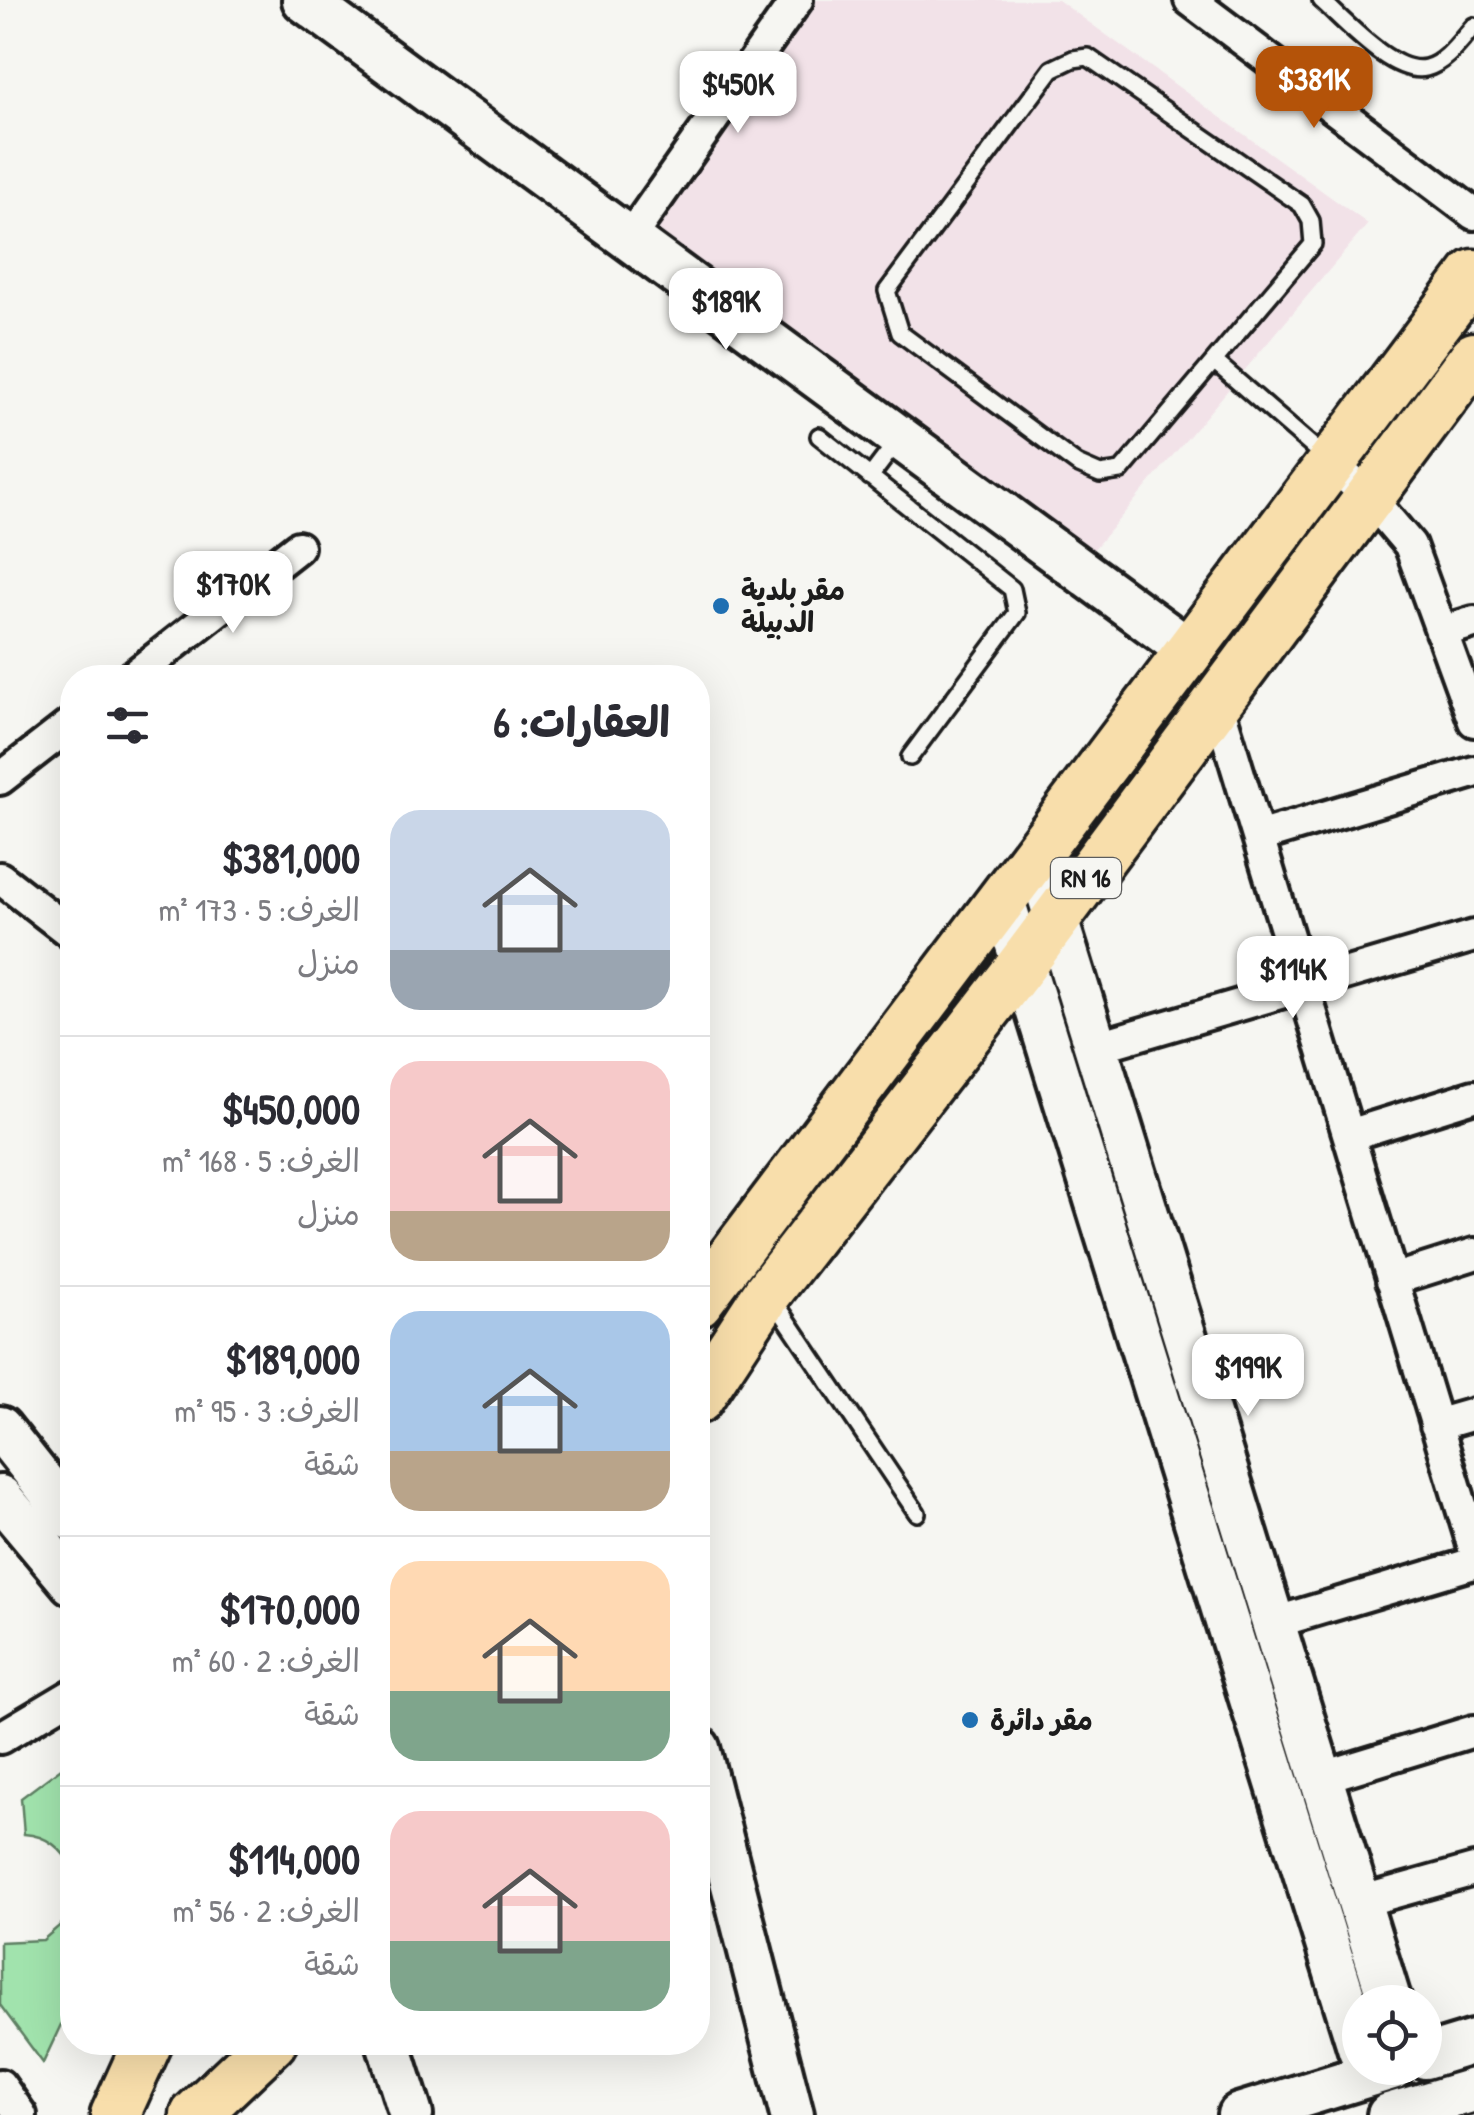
<!DOCTYPE html>
<html lang="ar">
<meta charset="utf-8">
<style>
:root{--surface:#fff;--page:#f7f7f7;--text:#2b2b33;--muted:#7c7c81;--line:#e1e1e2;--accent:#b45309}
body{margin:0;font-family:"Patrick Hand","Playpen Sans Arabic",sans-serif;background:var(--page);color:var(--text);direction:rtl;height:100vh;display:flex;flex-direction:column;font-size:38px;white-space:nowrap}
*{box-sizing:border-box;margin:0}
p{font-size:32px;color:var(--muted)}
.icon{flex:none;width:55px;height:55px;fill:none;stroke:currentColor;stroke-width:2;stroke-linecap:round;stroke-linejoin:round}
.map{position:relative;flex:1;overflow:hidden;direction:ltr}
.panel{position:absolute;left:60px;top:665px;width:650px;height:1390px;display:flex;flex-direction:column;background:var(--surface);border-radius:40px;box-shadow:0 10px 40px #0002;direction:rtl}
.panel>*{flex:none}
.fabs{position:absolute;left:1342px;top:1985px;display:grid;gap:20px}
.fabs a{display:grid;place-items:center;width:100px;height:100px;border-radius:50%;background:var(--surface);box-shadow:0 10px 40px #0002;font-size:50px}
.price{position:absolute;translate:-50% -85px;padding:0 22px;border-radius:20px;background:#fff;color:#222;font-size:32px;line-height:65px;filter:drop-shadow(0 2px 5px #0008)}
.price::after{content:'';position:absolute;left:50%;top:60px;width:30px;height:22px;margin-left:-15px;background:inherit;clip-path:polygon(0 0,100% 0,50% 100%)}
.price.active{background:var(--accent);color:#fff}
ul{padding:0;list-style:none}
li{display:flex;align-items:center;gap:30px;height:250px;padding:0 40px}
li+li{border-top:2px solid var(--line)}
li span{display:grid;place-items:center;flex:none;width:280px;height:200px;border-radius:30px;color:#555}
li>.icon{margin-inline-start:auto}
span .icon{width:120px;height:120px;fill:#fffc;stroke-width:1}
li b{font-size:42px}
h2{display:flex;justify-content:space-between;align-items:center;height:120px;padding:0 40px;font-size:42px}
.map>svg:first-child{display:block}
.built{fill:#f2e2e8}
.green{fill:#a1e3ad;stroke:#5e8064;stroke-width:2.5}
.lines{fill:none;stroke-linecap:round;stroke-linejoin:round}
.lane-casing{stroke:#1c1c1c;stroke-width:22}
.street-casing{stroke:#1c1c1c;stroke-width:38}
.secondary-casing{stroke:#1c1c1c;stroke-width:50}
.primary-casing{stroke:#1c1c1c;stroke-width:55}
.lane{stroke:#f6f6f2;stroke-width:15}
.street{stroke:#f6f6f2;stroke-width:30}
.secondary{stroke:#f6f6f2;stroke-width:42}
.primary{stroke:#f8deab;stroke-width:48}
.poi-dot{fill:#1f6fb2;stroke:#f6f6f2;stroke-width:4}
.labels{text-anchor:middle;dominant-baseline:central;stroke-width:8;stroke-linejoin:round;paint-order:stroke}
.shield{fill:#f6f6f2;stroke:#5d5d5c;stroke-width:2.5}
.shield-label{font-size:25px;font-weight:bold;fill:#1c1c1c}
.poi-label{font-size:28px;font-weight:bold;fill:#1c1c1c;stroke:#f6f6f2;text-anchor:start}
</style>
<div class="map">
<svg width="1474" height="2115" viewBox="0 0 1474 2115">
<rect width="100%" height="100%" fill="#f6f6f2"/>
<filter id="ink" filterUnits="userSpaceOnUse"><feTurbulence type="fractalNoise" baseFrequency=".01" numOctaves="2"/><feDisplacementMap in="SourceGraphic" scale="20" xChannelSelector="R" yChannelSelector="G"/><feConvolveMatrix kernelMatrix="1 2 1 2 8 2 1 2 1" color-interpolation-filters="sRGB"/></filter>
<g filter="url(#ink)">
<!-- built -->
<path class="built" d="M810 0H1058L1368 224 1083 562 646 232Z"/>
<!-- green -->
<path class="green" d="M72 1760V1869C64 1849 46 1835 24 1834L21 1798Z
M72 1915V2001L43 2063 0 2005V1942L43 1940Z"/>
<g class="lines">
<!-- lane casing -->
<g class="lane-casing">
<path id="lane" d="M1321 0C1345 21 1393 76 1426 68 1446 63 1461 40 1474 26
M1088 57 1302 205 1311 221 1313 244 1121 471 1100 474 1077 464 900 333 887 291 1052 69 1073 59Z
M1214 361 1328 460
M819 436 1012 589 1017 613 910 757
M870 477 898 440
M773 1299 917 1513"/>
</g>
<!-- street casing -->
<g class="street-casing">
<path id="street" d="M1190 0 1474 214
M630 237 797 0
M1330 462 1370 498 1410 545 1474 721
M1441 632 1474 622
M131 678 298 547
M1217 702 1474 1548
M0 779 72 723
M1258 837 1474 772
M0 878 72 934
M1096 1047 1474 936
M1349 1135 1474 1096
M1392 1280 1474 1254
M1436 1425 1474 1414
M1273 1623 1474 1563
M0 1738 72 1695
M1320 1778 1474 1731
M1359 1902 1474 1870
M0 2085 21 2115"/>
</g>
<!-- secondary casing -->
<g class="secondary-casing">
<path id="secondary" d="M304 0 1187 649
M1037 857 1390 2002
M1003 900 1360 2050
M0 1428 72 1519
M0 1497 72 1583
M698 1748 792 2115
M388 2042 411 2115
M1425 2057 1474 2042
M1239 2115 1392 2068
M1389 2115 1474 2090"/>
</g>
<!-- primary casing -->
<g class="primary-casing">
<path id="primary" d="M698 1302 1474 274
M698 1399 768 1292 1023 963 1474 357
M115 2115 148 2042
M195 2115 272 2042"/>
</g>
<!-- lane -->
<use href="#lane" class="lane"/>
<!-- street -->
<use href="#street" class="street"/>
<!-- secondary -->
<use href="#secondary" class="secondary"/>
<!-- primary -->
<use href="#primary" class="primary"/>
</g>
</g>
<!-- markers -->
<g class="poi-dot">
<circle cx="721" cy="606" r="10"/>
<circle cx="970" cy="1720" r="10"/>
</g>
<g class="labels">
<!-- shield labels -->
<rect class="shield" x="1051" y="858" width="70" height="40" rx="8"/>
<g class="shield-label">
<text x="1086" y="878">RN 16</text>
</g>
<!-- poi labels -->
<g class="poi-label">
<text x="741" y="590">مقر بلدية<tspan x="741" dy="32">الدبيلة</tspan></text>
<text x="990" y="1720">مقر دائرة</text>
</g>
</g>
</svg>
<div class="fabs">
<a><svg class="icon" aria-label="locate" viewBox="0 0 24 24"><circle cx="12" cy="12" r="6"/><path d="M12 2v4M12 18v4M2 12h4M18 12h4"/></svg></a>
</div>
<b class="price active" style="left:1314px;top:131px">$381K</b>
<b class="price" style="left:738px;top:136px">$450K</b>
<b class="price" style="left:726px;top:353px">$189K</b>
<b class="price" style="left:233px;top:636px">$170K</b>
<b class="price" style="left:1293px;top:1021px">$114K</b>
<b class="price" style="left:1248px;top:1419px">$199K</b>
<section class="panel">
<h2>العقارات: 6<svg class="icon" aria-label="filters" viewBox="0 0 24 24"><path d="M4 7h16M4 17h16"/><circle cx="9" cy="7" r="2"/><circle cx="15" cy="17" r="2"/></svg></h2>
<ul>
<li><span style="background:linear-gradient(#c9d6e8 70%,#9aa5b1 0)"><svg class="icon" aria-label="home" viewBox="0 0 24 24"><path d="M3 11l9-7 9 7M6 9v11h12V9"/></svg></span><div><b>$381,000</b><p>الغرف: 5 · 173 m²</p><p>منزل</p></div></li>
<li><span style="background:linear-gradient(#f6c9c9 75%,#b9a48a 0)"><svg class="icon" aria-label="home" viewBox="0 0 24 24"><path d="M3 11l9-7 9 7M6 9v11h12V9"/></svg></span><div><b>$450,000</b><p>الغرف: 5 · 168 m²</p><p>منزل</p></div></li>
<li><span style="background:linear-gradient(#a9c7e8 70%,#b9a48a 0)"><svg class="icon" aria-label="home" viewBox="0 0 24 24"><path d="M3 11l9-7 9 7M6 9v11h12V9"/></svg></span><div><b>$189,000</b><p>الغرف: 3 · 95 m²</p><p>شقة</p></div></li>
<li><span style="background:linear-gradient(#ffd9b3 65%,#7fa58c 0)"><svg class="icon" aria-label="home" viewBox="0 0 24 24"><path d="M3 11l9-7 9 7M6 9v11h12V9"/></svg></span><div><b>$170,000</b><p>الغرف: 2 · 60 m²</p><p>شقة</p></div></li>
<li><span style="background:linear-gradient(#f6c9c9 65%,#7fa58c 0)"><svg class="icon" aria-label="home" viewBox="0 0 24 24"><path d="M3 11l9-7 9 7M6 9v11h12V9"/></svg></span><div><b>$114,000</b><p>الغرف: 2 · 56 m²</p><p>شقة</p></div></li>
</ul>
</section>
</div>
